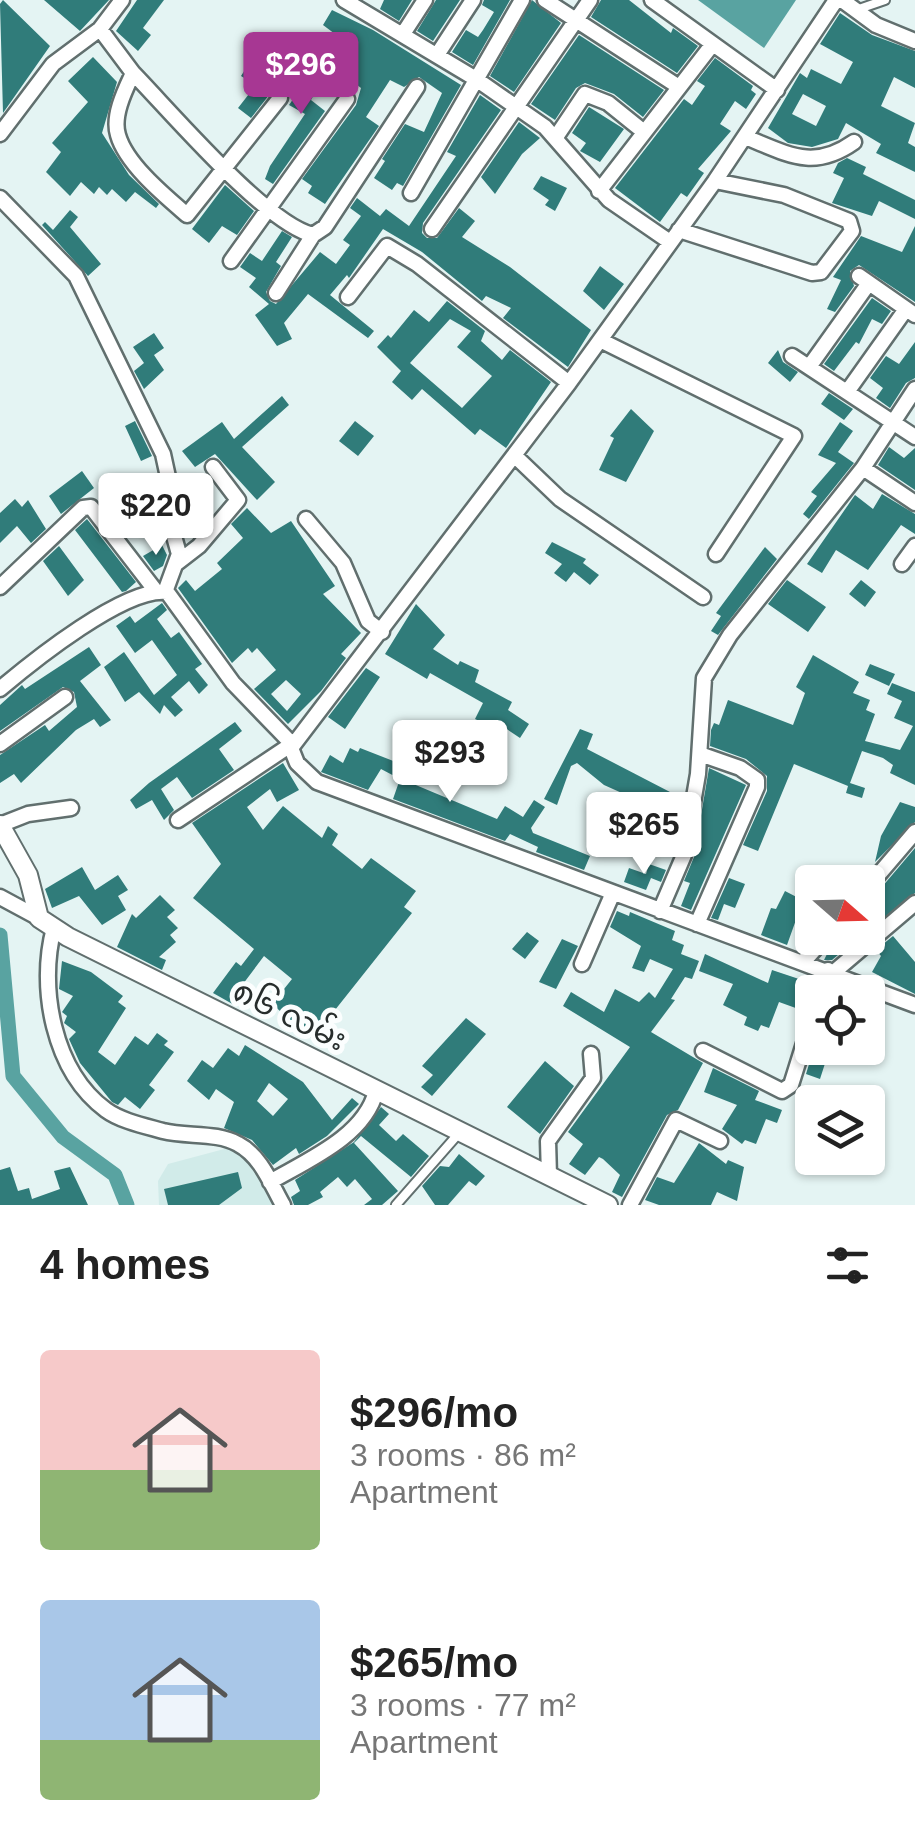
<!DOCTYPE html>
<meta charset="utf-8">
<style>
:root{--surface:#fff;--page:#f6f6f6;--text:#222;--muted:#767676;--accent:#a73793}
body{margin:0;font-family:Helvetica,"Noto Sans Myanmar",sans-serif;background:var(--page);color:var(--text);height:100vh;display:flex;flex-direction:column;font-size:38px;white-space:nowrap}
*{box-sizing:border-box;margin:0}
p{font-size:32px;color:var(--muted)}
.icon{flex:none;width:55px;height:55px;fill:none;stroke:currentColor;stroke-width:2;stroke-linecap:round;stroke-linejoin:round}
.map{position:relative;height:1205px;overflow:hidden}
.details{display:flex;flex-direction:column;background:var(--surface);flex:1}
.details>*{flex:none}
.needle{width:65px;rotate:110deg}
.fabs{position:absolute;left:795px;top:865px;display:grid;gap:20px}
.fabs a{display:grid;place-items:center;width:90px;height:90px;border-radius:10px;background:var(--surface);box-shadow:0 2px 8px #0004;font-size:50px}
.price{position:absolute;translate:-50% -85px;padding:0 22px;border-radius:10px;background:#fff;color:#222;font-size:32px;line-height:65px;filter:drop-shadow(0 2px 5px #0008)}
.price::after{content:'';position:absolute;left:50%;top:60px;width:30px;height:22px;margin-left:-15px;background:inherit;clip-path:polygon(0 0,100% 0,50% 100%)}
.price.active{background:var(--accent);color:#fff}
ul{padding:0;list-style:none}
li{display:flex;align-items:center;gap:30px;height:250px;padding:0 40px}
li span{display:grid;place-items:center;flex:none;width:280px;height:200px;border-radius:10px;color:#555}
li>.icon{margin-inline-start:auto}
span .icon{width:120px;height:120px;fill:#fffc;stroke-width:1}
li b{font-size:42px}
h2{display:flex;justify-content:space-between;align-items:center;height:120px;padding:0 40px;font-size:42px}
.map>svg:first-child{display:block}
.built{fill:#d1ebe9}
.water{fill:#59a3a1}
.lines{fill:none;stroke-linecap:round;stroke-linejoin:round}
.canal{stroke:#59a3a1;stroke-width:15}
.building{fill:#307c7a;fill-rule:evenodd}
.service-casing{stroke:#616f6e;stroke-width:12}
.minor-casing{stroke:#616f6e;stroke-width:19}
.tertiary-casing{stroke:#616f6e;stroke-width:22}
.service{stroke:#fff;stroke-width:8}
.minor{stroke:#fff;stroke-width:14}
.tertiary{stroke:#fff;stroke-width:18}
.labels{text-anchor:middle;dominant-baseline:central;stroke-width:10;stroke-linejoin:round;paint-order:stroke}
.street-label{font-size:32px;fill:#272d2c;stroke:#fbfefe}
</style>
<div class="map">
<svg width="915" height="1205" viewBox="0 0 915 1205">
<rect width="100%" height="100%" fill="#e4f4f3"/>
<!-- built -->
<path class="built" d="M228 1148 250 1155 276 1205H159L158 1181 168 1164Z"/>
<!-- water -->
<path class="water" d="M698 0H796L764 48Z"/>
<g class="lines">
<!-- canal -->
<path class="canal" d="M0 935 13 1076 63 1137 115 1175 127 1205"/>
</g>
<!-- building -->
<path class="building" d="M3 0 50 46 3 113 0 4Z
M44 0H109L80 31Z
M137 0H164L143 28 151 35 138 51 116 31Z
M384 0H412L399 21 380 9Z
M436 0H460L433 41 417 31Z
M484 0H510L473 65 452 52 466 30 478 37 483 30 494 12 482 5Z
M532 0 561 23 514 92 490 76Z
M601 0H629L671 33 673 28 698 46 677 73 591 17Z
M332 10 373 30 461 85 403 186 397 183 392 190 374 178 385 161 382 159 405 124 424 132 442 93 419 77 404 87 390 80 366 117 379 126 325 204 308 193 312 186 302 179 356 105 361 88 336 69 351 46 323 25Z
M840 13 872 35 915 51V88L894 77 881 106 915 123 908 143 915 147V172L876 153 881 144 846 123 838 139 812 147 788 143 768 128 800 73 807 78 811 69 841 84 853 62 820 44ZM803 94 826 106 816 126 792 114Z
M579 35 664 90 643 117 614 94 585 83 576 88 555 120 531 104Z
M255 54 271 64 260 82 273 90 251 118 238 108 256 85 241 76Z
M306 56 328 68 311 100 325 111 273 184 265 179 270 166 305 114 289 105 305 82 308 72 300 69Z
M93 57 117 82 102 133 129 175 159 204 156 208 135 192 126 202 112 189 107 195 99 187 94 194 81 182 70 196 46 172 61 152 52 143 88 102 68 81Z
M715 58 753 86 751 90 756 94 746 109 735 101 720 124 731 131 698 169 704 173 687 197 681 193 660 222 615 188 684 99 692 105 705 86 697 81Z
M480 95 501 110 423 223 422 233 427 238H437L459 208 475 221 462 237 510 267 591 330 568 367 503 318 511 308 486 296 482 301 422 252 383 229 349 278 347 275 330 295 374 331 368 338 308 294 284 323 292 339 277 346 255 315 269 304 249 287 256 278 240 267 250 253 262 261 282 231 292 237 276 262 281 266 266 292 270 301 276 304 320 252 336 264 350 245 343 240 361 216 350 208 357 198 380 216 386 209 409 226 456 156 447 152Z
M589 107 624 129 600 162 580 151 586 143 572 133Z
M519 122 540 138 522 154 495 194 481 177Z
M847 158 866 167 863 174 915 200V219L879 201 872 216 832 203 844 178 833 173 838 163Z
M541 176 567 188 555 211 545 205 549 200 533 189Z
M225 185 254 211 237 235 222 226 209 243 192 229Z
M70 210 78 217 70 227 101 264 88 276 42 225 45 222 53 230Z
M915 226V302L859 265 850 271 854 286 835 312 827 309 841 280 833 277 861 236 902 252Z
M600 266 624 284 604 310 583 291Z
M872 298 891 311 882 324 872 319 859 344 856 342 834 371 824 364Z
M447 301 485 331 481 341 502 360 510 350 551 382 506 448 480 429 475 435 422 389 412 400 392 382 401 371 377 347 388 335 391 338 414 310 429 322ZM450 319 471 331 457 347 492 376 462 408 410 363Z
M154 333 164 348 154 355 164 370 144 389 134 371 144 363 133 347Z
M915 342V378L906 383 890 408 876 398 883 388 870 378 886 356 899 364Z
M778 350 783 362 798 372 790 382 768 363Z
M829 393 853 409 844 420 821 404Z
M282 396 289 405 242 447 275 482 257 500 215 454 195 467 182 451 222 422 234 439Z
M631 409 654 431 626 482 599 470 614 438 610 436Z
M135 421 152 456 141 461 125 426Z
M355 421 374 436 358 456 339 441Z
M840 422 853 431 838 452 854 463 809 519 803 514 817 496 811 492 836 463 818 455Z
M889 447 904 458 915 448V490L878 465Z
M82 471 94 488 61 514 49 496Z
M882 494 915 514V534L901 525 868 570 836 550 822 573 807 564 855 495 873 509Z
M15 499 22 507 28 500 46 529 31 543 17 526 0 543V513Z
M195 506 208 519 192 538 181 521Z
M247 508 271 533 291 521 335 586 323 594 361 633 341 654 346 658 321 691 288 724 254 689 276 670 257 648 252 653 248 648 232 663 178 588 186 580 195 591 222 569 217 563 243 538 231 524ZM286 680 301 694 287 711 271 694Z
M87 519 136 582 126 591 122 592 75 530Z
M552 542 586 559 583 563 599 575 590 585 574 572 566 582 554 573 562 564 545 553Z
M162 545 167 555 163 566 154 571 143 556Z
M59 546 84 580 68 596 43 561Z
M765 547 777 559 718 635 711 631 721 616 716 613Z
M787 580 826 607 808 632 768 604Z
M861 580 876 592 865 607 849 594Z
M162 603 167 610 157 619 171 638 179 632 202 664 195 669 208 685 199 694 189 681 171 697 183 710 175 717 164 705 160 714 139 692 125 702 104 667 124 652 154 695 177 675 152 640 135 653 116 626 130 616 135 623Z
M416 604 445 635 433 649 458 665 460 661 479 670 475 682 512 702 508 710 529 724 520 738 499 724 496 729 475 719 483 703 430 673 427 679 385 654Z
M89 647 101 665 80 681 111 720 100 727 94 719 76 730 21 783 14 774 0 783V755L45 725 49 731 77 707 74 692 63 687 0 731V705L22 685 25 689Z
M813 655 859 682 853 693 870 700 866 710 875 714 865 741 900 750 913 726 894 718 902 701 887 694 892 683 915 692V785L890 773 893 765 883 758 862 751 850 783 865 788 862 798 846 793 848 786 794 764 758 851 743 845 767 791V776L746 759 710 746 711 730 714 723 719 725 728 700 793 725 805 693 796 687Z
M870 664 895 674 889 686 865 675Z
M366 668 380 677 345 729 328 717Z
M235 722 242 731 219 749 234 770 192 798 177 777 161 789 174 810 164 820 152 800 136 809 130 800 149 783Z
M580 729 593 734 587 749 670 792 662 811 604 785 577 763 571 766 557 805 544 799Z
M350 748 358 752 360 748 401 764 417 772 411 783 497 819 505 806 523 817 534 800 545 807 531 828 533 833 590 856 584 870 536 852 538 847 510 834 505 841 393 799 400 779 381 769 368 790 321 772 330 755 343 763Z
M283 763 299 790 277 802 270 789 247 807 263 830 283 806 322 838 328 826 338 834 332 845 362 869 371 858 416 891 404 907 412 913 312 1039 272 1004 292 979 264 956 243 984 249 988 236 1006 213 993 236 962 241 966 254 949 193 898 221 864 192 823Z
M709 768 746 785 691 910 681 906 690 883 684 881 694 857Z
M900 802 915 807V822L875 862 881 836Z
M915 848V893L868 930V897L876 894Z
M649 864 666 870 661 882 651 878 646 890 624 882 629 868 646 874Z
M82 867 95 890 118 875 128 890 118 896 126 910 102 925 79 896 52 908 45 889Z
M729 878 745 884 735 908 724 904 718 920 711 918Z
M785 891 812 905V925L797 917 787 945 761 935 771 908 776 909Z
M160 895 175 910 167 917 178 928 170 935 176 942 159 957 166 960 162 970 117 947 132 914 136 918Z
M617 911 629 916 630 912 675 931 672 940 684 945 681 954 699 961 692 979 685 977 671 999 675 1000 651 1032 703 1063 678 1110 667 1115 622 1197 612 1192 620 1175 603 1159 599 1157 585 1175 569 1164 583 1144 568 1132 630 1047 563 1006 571 992 604 1012 615 989 639 1002 649 992 655 998 673 969 650 959 644 972 632 968 641 946 610 927Z
M527 932 539 941 525 959 512 949Z
M893 936 915 962V994L872 972 881 956 876 950Z
M835 938H858L832 960H824Z
M562 939 578 946 556 989 539 982Z
M705 954 768 983 772 970 802 980 803 976 814 979 812 1008 804 1011 779 1002 769 1028 761 1025 758 1031 744 1025 747 1017 723 1005 733 984 699 971Z
M62 961 91 972 123 996 118 1002 126 1008 98 1052 115 1065 135 1036 148 1045 157 1033 168 1041 164 1045 174 1052 149 1085 155 1090 140 1109 125 1097 118 1105 112 1102 80 1063 69 1039 76 1032 64 1023 67 1016 62 1012 73 996 59 989Z
M466 1018 486 1034 432 1096 421 1087 433 1075 422 1066Z
M245 1045 303 1082 332 1120 352 1098 359 1104 327 1136 299 1154 296 1148 273 1165 252 1140 224 1128 234 1102 216 1089 209 1100 187 1081 202 1060 213 1068 228 1048 239 1056ZM269 1083 288 1099 273 1116 257 1101Z
M814 1048H830L820 1079 806 1074Z
M545 1061 574 1086 540 1134 507 1107Z
M713 1068 759 1091 755 1100 782 1110 777 1123 766 1119 756 1144 745 1140 742 1144 722 1129 737 1105 704 1092Z
M381 1107 389 1114 379 1125 396 1141 403 1134 429 1156 411 1177 361 1136 354 1143 398 1191 382 1205H364L372 1199 355 1179 347 1187 338 1177 320 1192 323 1197 308 1205H294L291 1197 300 1191 295 1180 354 1142Z
M699 1143 726 1164 728 1160 744 1167 737 1201 717 1192 711 1205H659L645 1200 657 1177 674 1183Z
M459 1154 485 1176 476 1186 469 1181 448 1205H435L422 1186 440 1166 449 1167Z
M10 1167 18 1191 29 1188 32 1199 60 1189 54 1171 70 1167 88 1205H0V1170Z
M238 1172 242 1188 219 1205H168L164 1189Z"/>
<g class="lines">
<!-- service casing -->
<g class="service-casing">
<path id="service" d="M856 10 885 0
M396 1205 460 1132"/>
</g>
<!-- minor casing -->
<g class="minor-casing">
<path id="minor" d="M344 0 476 79 545 127 609 200 670 242
M545 0 679 87
M652 0 777 90
M836 0 715 181 569 383 291 748 297 763 317 782 915 1005
M842 0 876 25 915 41
M100 29 133 73C125 90 112 116 118 135 126 164 165 196 187 215L280 98
M403 34 425 0
M437 55 473 0
M133 73C171 112 266 224 313 235L325 227 417 87
M0 134 53 64 100 29 122 0
M556 137 585 94 608 103 644 132
M745 137C788 154 813 171 854 142
M599 191 712 45
M411 193 522 0
M0 198 76 276 163 454 168 477 163 497 179 554 165 592
M432 229 590 0
M679 230 812 273 821 272 852 231 849 221 784 195 715 181
M231 261 347 99
M859 276 915 315
M276 293 313 235
M348 297 387 246 417 264 569 383
M600 340 794 436 716 554
M792 356 915 437
M809 367 869 283
M847 392 906 309
M515 456 560 499 703 597
M863 468 915 503
M306 519 343 563 368 621 382 632
M177 563 199 546 238 500 213 467
M902 564 915 546
M0 587 83 508 91 507 155 590
M0 689C33 661 125 587 167 592L233 683 292 744 178 820
M0 744 65 697
M0 825 28 814 71 808
M868 887 915 832
M0 897 39 918
M660 911 684 855 698 774 704 678 730 635 863 468 915 389
M697 924 757 787V780L740 768 700 754
M54 928C38 987 53 1071 106 1110 121 1121 145 1126 163 1131 187 1137 217 1132 238 1144 261 1156 271 1184 283 1205
M804 961 825 938
M582 964 612 895
M834 972 915 903
M821 992 828 970
M703 1051 782 1091 791 1085 812 1018
M549 1176 548 1141 593 1078 591 1054
M270 1182C308 1160 365 1136 376 1091
M630 1205 676 1120 720 1141"/>
</g>
<!-- tertiary casing -->
<g class="tertiary-casing">
<path id="tertiary" d="M0 825 28 875 39 918 68 937 608 1205"/>
</g>
<!-- service -->
<use href="#service" class="service"/>
<!-- minor -->
<use href="#minor" class="minor"/>
<!-- tertiary -->
<use href="#tertiary" class="tertiary"/>
</g>
<g class="labels">
<!-- street labels -->
<g class="street-label">
<text transform="translate(290 1015) rotate(26)">၈၆ လမ်း</text>
</g>
</g>
</svg>
<div class="fabs">
<a><svg class="needle" viewBox="-14 -14 28 28"><path d="M0-13l5 13h-10z" fill="#e53935"/><path d="M0 13l5-13h-10z" fill="#767676"/></svg></a>
<a><svg class="icon" aria-label="locate" viewBox="0 0 24 24"><circle cx="12" cy="12" r="6"/><path d="M12 2v4M12 18v4M2 12h4M18 12h4"/></svg></a>
<a><svg class="icon" aria-label="layers" viewBox="0 0 24 24"><path d="M12 4l9 5-9 5-9-5zM3 14l9 5 9-5"/></svg></a>
</div>
<b class="price active" style="left:301px;top:117px">$296</b>
<b class="price" style="left:156px;top:558px">$220</b>
<b class="price" style="left:450px;top:805px">$293</b>
<b class="price" style="left:644px;top:877px">$265</b>
</div>
<section class="details">
<h2>4 homes<svg class="icon" aria-label="filters" viewBox="0 0 24 24"><path d="M4 7h16M4 17h16"/><circle cx="9" cy="7" r="2"/><circle cx="15" cy="17" r="2"/></svg></h2>
<ul>
<li><span style="background:linear-gradient(#f6c9c9 60%,#8fb573 0)"><svg class="icon" aria-label="home" viewBox="0 0 24 24"><path d="M3 11l9-7 9 7M6 9v11h12V9"/></svg></span><div><b>$296/mo</b><p>3 rooms · 86 m²</p><p>Apartment</p></div></li>
<li><span style="background:linear-gradient(#a9c7e8 70%,#8fb573 0)"><svg class="icon" aria-label="home" viewBox="0 0 24 24"><path d="M3 11l9-7 9 7M6 9v11h12V9"/></svg></span><div><b>$265/mo</b><p>3 rooms · 77 m²</p><p>Apartment</p></div></li>
</ul>
</section>
